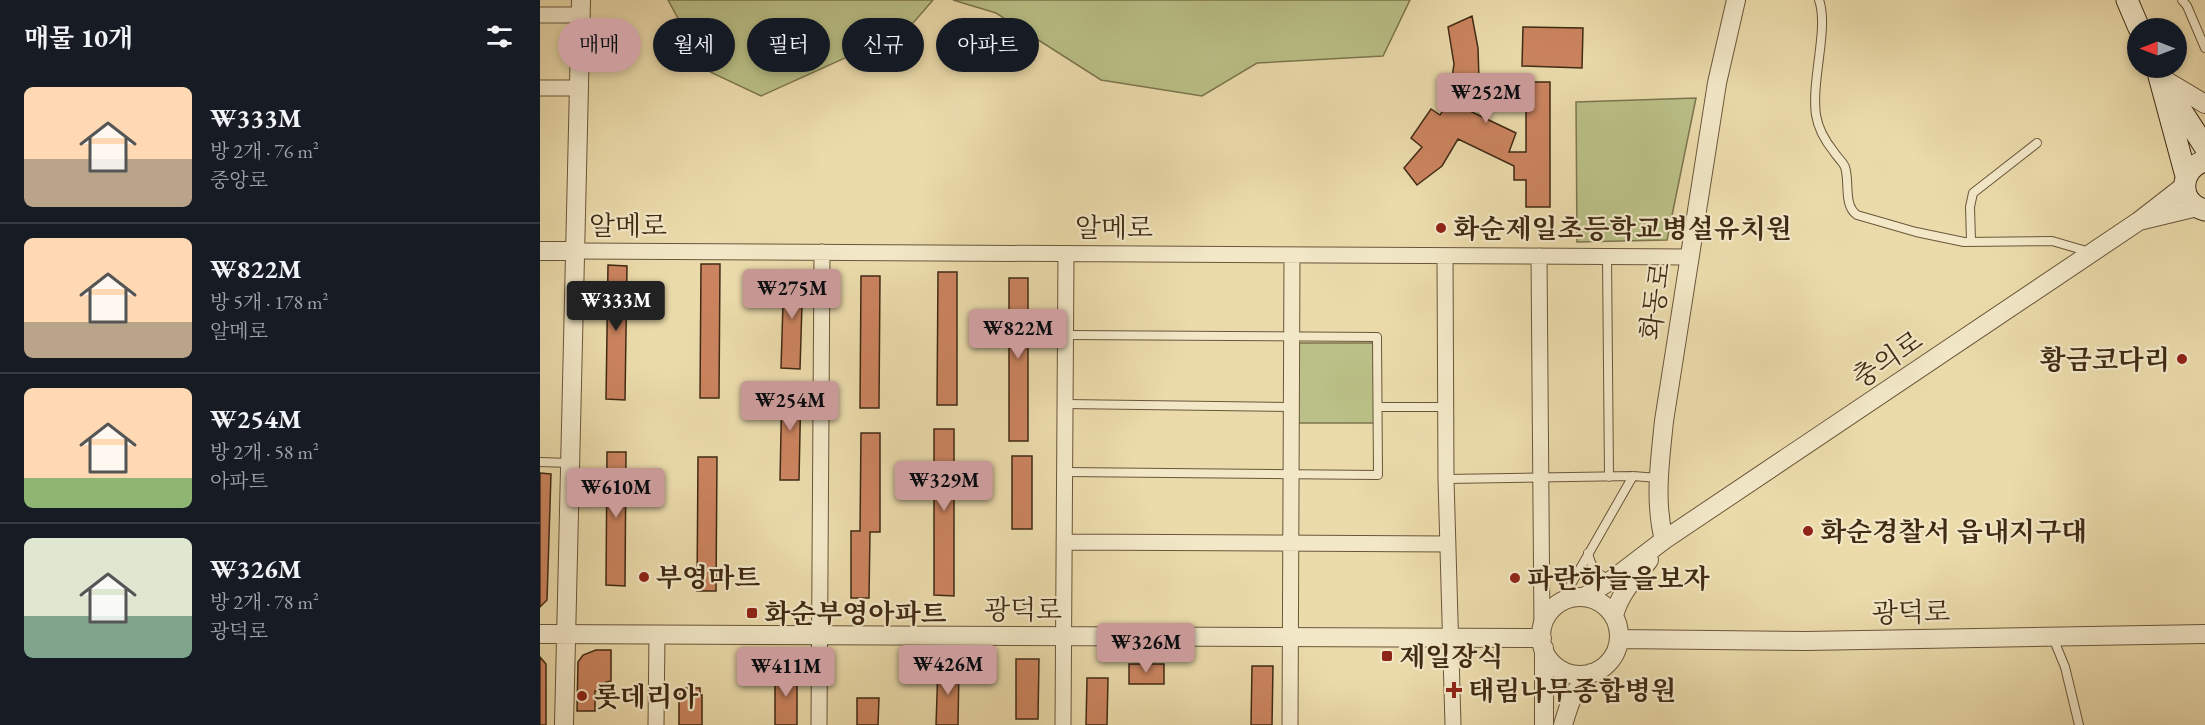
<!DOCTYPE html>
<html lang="ko">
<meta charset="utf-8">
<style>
:root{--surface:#171b24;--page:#242831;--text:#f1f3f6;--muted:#9ea1a6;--line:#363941;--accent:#c59692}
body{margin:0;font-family:"EB Garamond","Noto Serif KR",serif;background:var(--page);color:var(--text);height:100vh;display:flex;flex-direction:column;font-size:22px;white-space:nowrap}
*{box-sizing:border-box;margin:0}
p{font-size:20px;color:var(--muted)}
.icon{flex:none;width:33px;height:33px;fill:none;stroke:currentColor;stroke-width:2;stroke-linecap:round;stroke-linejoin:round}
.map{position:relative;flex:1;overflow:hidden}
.panel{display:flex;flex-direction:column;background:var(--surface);width:540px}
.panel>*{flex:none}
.guide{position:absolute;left:18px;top:18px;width:570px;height:54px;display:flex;gap:12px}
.needle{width:39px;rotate:270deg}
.tools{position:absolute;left:1587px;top:18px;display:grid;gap:12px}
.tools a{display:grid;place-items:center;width:60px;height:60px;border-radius:50%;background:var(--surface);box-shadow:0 3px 9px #0003;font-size:30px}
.price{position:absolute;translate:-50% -51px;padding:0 14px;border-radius:6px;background:var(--accent);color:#111;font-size:20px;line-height:39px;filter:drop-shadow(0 2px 3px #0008)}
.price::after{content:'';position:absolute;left:50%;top:36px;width:18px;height:14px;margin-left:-9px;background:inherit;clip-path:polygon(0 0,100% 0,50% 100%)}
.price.on{background:#222;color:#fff}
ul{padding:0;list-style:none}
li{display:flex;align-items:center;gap:18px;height:150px;padding:0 24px}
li+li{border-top:2px solid var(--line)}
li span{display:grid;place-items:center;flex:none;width:168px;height:120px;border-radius:9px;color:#555}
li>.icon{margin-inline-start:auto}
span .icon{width:72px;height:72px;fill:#fffc;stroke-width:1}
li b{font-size:26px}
h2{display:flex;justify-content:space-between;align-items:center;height:72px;padding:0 24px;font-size:26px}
.chip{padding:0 21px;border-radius:27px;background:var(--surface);box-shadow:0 3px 9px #0003;font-size:21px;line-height:54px}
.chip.on{background:var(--accent);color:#111}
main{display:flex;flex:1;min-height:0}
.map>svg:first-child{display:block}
.green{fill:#bac087;stroke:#7d754e;stroke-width:1.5}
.building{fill:#cb845f;stroke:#402a14;stroke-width:1.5}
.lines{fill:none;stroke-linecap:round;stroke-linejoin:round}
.service-casing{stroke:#6b563a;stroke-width:10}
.minor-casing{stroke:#6b563a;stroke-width:17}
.tertiary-casing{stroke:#6b563a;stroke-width:20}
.secondary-casing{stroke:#402a14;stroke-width:23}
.service{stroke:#f2e8c8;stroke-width:8}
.minor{stroke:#f2e8c8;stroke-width:15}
.tertiary{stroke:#f2e8c8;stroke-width:18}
.secondary{stroke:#f2e8c8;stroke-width:21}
.poi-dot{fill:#8f2418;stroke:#f2e8c8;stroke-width:2}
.labels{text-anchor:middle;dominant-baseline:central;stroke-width:4.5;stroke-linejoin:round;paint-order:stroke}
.street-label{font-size:27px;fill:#402a14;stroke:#f2e8c8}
.poi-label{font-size:27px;font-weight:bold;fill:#402a14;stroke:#f2e8c8;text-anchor:start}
</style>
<main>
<section class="panel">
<h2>매물 10개<svg class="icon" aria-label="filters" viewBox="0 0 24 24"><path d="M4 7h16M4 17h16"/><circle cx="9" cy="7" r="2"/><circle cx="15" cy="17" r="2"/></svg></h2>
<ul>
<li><span style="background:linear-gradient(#ffd9b3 60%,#b9a48a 0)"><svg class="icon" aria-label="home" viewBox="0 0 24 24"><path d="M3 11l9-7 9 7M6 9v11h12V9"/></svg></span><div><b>₩333M</b><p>방 2개 · 76 m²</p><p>중앙로</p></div></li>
<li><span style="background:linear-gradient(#ffd9b3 70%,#b9a48a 0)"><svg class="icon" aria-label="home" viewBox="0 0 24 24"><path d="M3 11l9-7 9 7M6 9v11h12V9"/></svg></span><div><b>₩822M</b><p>방 5개 · 178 m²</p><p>알메로</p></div></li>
<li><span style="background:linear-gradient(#ffd9b3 75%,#8fb573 0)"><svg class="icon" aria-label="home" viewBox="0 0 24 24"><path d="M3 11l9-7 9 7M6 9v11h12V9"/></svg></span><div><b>₩254M</b><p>방 2개 · 58 m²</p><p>아파트</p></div></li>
<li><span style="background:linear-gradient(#dfe7d0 65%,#7fa58c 0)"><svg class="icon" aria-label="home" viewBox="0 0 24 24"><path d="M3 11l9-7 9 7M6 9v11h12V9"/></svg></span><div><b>₩326M</b><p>방 2개 · 78 m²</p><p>광덕로</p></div></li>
</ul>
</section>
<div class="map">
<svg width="1665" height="725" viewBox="0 0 1665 725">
<rect width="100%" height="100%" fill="#ebdbab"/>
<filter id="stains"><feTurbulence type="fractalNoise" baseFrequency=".00333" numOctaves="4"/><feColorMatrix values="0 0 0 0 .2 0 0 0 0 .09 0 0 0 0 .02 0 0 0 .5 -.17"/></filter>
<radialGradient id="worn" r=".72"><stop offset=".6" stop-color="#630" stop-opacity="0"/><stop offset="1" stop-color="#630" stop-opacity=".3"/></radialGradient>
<!-- green -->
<path class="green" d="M128 0H393L367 30 221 96 166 70Z
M413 0H870L843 56 717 63 662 96 561 80 456 13Z
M1156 98 1127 240 1037 242 1036 102Z
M758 343H834V423H757Z"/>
<!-- building -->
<path class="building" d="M932 16 938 48 939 80 932 112 976 133 969 152H986V109H976V82H1010V207H986V180H974V166L918 139 902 166 877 185 864 168 882 147 871 138 891 109 900 115 908 103 914 64 908 27Z
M983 27 1043 28 1042 68 982 66Z
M161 264H180L179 398H160Z
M68 265 87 266 85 400 66 399Z
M244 271 263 272 260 369 241 368Z
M398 272H417V405H397Z
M321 276H340L339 408H320Z
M469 278H488V441H469Z
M242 383H261L259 480H240Z
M394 429H414V596L394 595Z
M321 433H340V532H330L329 598H311V531H320Z
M67 452H86L85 586 66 585Z
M472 456H492V529H472Z
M158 457H177L176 591H157Z
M0 473 11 474 7 600 0 607Z
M56 650H71V681L66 682V690L55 691V711H37L38 662 43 655Z
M0 657 6 664V725H0Z
M476 659H499L498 719H476Z
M589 664H624V684H589Z
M398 666H419L418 725H396Z
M712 666H733L732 725H711Z
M235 670H257V725H235Z
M547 678H568L567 725H546Z
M139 688H160V695H162V725H139Z
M317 698H339L338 725H317Z"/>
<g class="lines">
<!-- service casing -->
<g class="service-casing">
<path id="service" d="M1279 0C1289 28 1271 80 1276 115 1278 128 1286 142 1294 152 1297 157 1303 162 1305 167 1310 182 1303 205 1317 215L1376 232 1424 242 1512 241 1550 252
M1642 0 1647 6 1665 48
M1431 241 1430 207 1433 193 1497 143
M1067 256 1069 477
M525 404 751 407
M838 407H906
M0 462 29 463
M525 472 838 475 837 337 525 335
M906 479 1093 476 1118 478
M1048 553C1051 565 1055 575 1068 578
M1021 602 1093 476
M1513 638 1525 667 1539 725"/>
</g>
<!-- minor casing -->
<g class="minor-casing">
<path id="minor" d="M0 15H41
M0 88H39
M36 251 1149 257
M905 256 906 479 913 725
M999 256 1002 629
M524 542 908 544
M116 725 117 635
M279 725 282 252
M523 725 526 254
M750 725 752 255"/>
</g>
<!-- tertiary casing -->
<g class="tertiary-casing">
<path id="tertiary" d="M1620 77 1665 104
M1644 186 1599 221 1657 207
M0 251H36
M1124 540C1114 501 1120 461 1124 421L1177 83 1196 0
M1044 597 1073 579 1124 540 1599 221
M1001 636a39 39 0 1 1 78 0a39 39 0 1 1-78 0Z
M1074 616C1079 594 1095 578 1109 560
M0 634 1002 638
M1079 639 1266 641 1665 634
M1004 648V725
M24 725 41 0
M1023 725C1030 701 1033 691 1051 673"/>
</g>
<!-- secondary casing -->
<g class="secondary-casing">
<path id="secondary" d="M1587 0 1599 28
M1665 161C1639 168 1637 203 1665 210
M1646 176 1619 76 1665 147"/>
</g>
<!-- service -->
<use href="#service" class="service"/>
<!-- minor -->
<use href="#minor" class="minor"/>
<!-- tertiary -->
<use href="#tertiary" class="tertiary"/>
<!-- secondary -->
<use href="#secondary" class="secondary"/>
</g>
<!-- markers -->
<g class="poi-dot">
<circle cx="901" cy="228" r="6"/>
<circle cx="1642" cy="359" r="6"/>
<circle cx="1268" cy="531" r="6"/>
<circle cx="104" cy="577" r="6"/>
<circle cx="975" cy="578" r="6"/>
<rect x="206" y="607" width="12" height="12" rx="3"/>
<rect x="841" y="650" width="12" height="12" rx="3"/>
<path d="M911 681h6v6h6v6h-6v6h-6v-6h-6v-6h6z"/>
<circle cx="42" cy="696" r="6"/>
</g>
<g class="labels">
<!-- street labels -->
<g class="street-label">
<text x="88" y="225">알메로</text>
<text x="574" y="227">알메로</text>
<text transform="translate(1115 301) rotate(-82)">화동로</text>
<text transform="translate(1347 359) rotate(-34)">충의로</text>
<text x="483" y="609">광덕로</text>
<text transform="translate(1371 612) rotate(-1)">광덕로</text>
</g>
<!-- poi labels -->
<g class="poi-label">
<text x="913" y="228">화순제일초등학교병설유치원</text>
<text x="1630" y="359" text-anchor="end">황금코다리</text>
<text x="1280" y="531">화순경찰서 읍내지구대</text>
<text x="116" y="577">부영마트</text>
<text x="987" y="578">파란하늘을보자</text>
<text x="224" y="613">화순부영아파트</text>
<text x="859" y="656">제일장식</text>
<text x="928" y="690">태림나무종합병원</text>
<text x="54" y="696">롯데리아</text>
</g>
</g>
<rect width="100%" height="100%" filter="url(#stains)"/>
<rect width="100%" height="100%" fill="url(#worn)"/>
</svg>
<div class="tools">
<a><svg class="needle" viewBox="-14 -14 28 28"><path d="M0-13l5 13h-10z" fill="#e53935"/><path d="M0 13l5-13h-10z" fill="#9ea1a6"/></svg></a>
</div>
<b class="price" style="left:946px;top:124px">₩252M</b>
<b class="price" style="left:252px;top:320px">₩275M</b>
<b class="price on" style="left:76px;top:332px">₩333M</b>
<b class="price" style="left:478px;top:360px">₩822M</b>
<b class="price" style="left:250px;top:432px">₩254M</b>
<b class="price" style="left:404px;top:512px">₩329M</b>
<b class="price" style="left:76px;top:519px">₩610M</b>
<b class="price" style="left:606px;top:674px">₩326M</b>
<b class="price" style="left:408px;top:696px">₩426M</b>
<b class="price" style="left:246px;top:698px">₩411M</b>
<div class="guide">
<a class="chip on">매매</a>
<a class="chip">월세</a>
<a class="chip">필터</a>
<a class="chip">신규</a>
<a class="chip">아파트</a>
</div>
</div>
</main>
